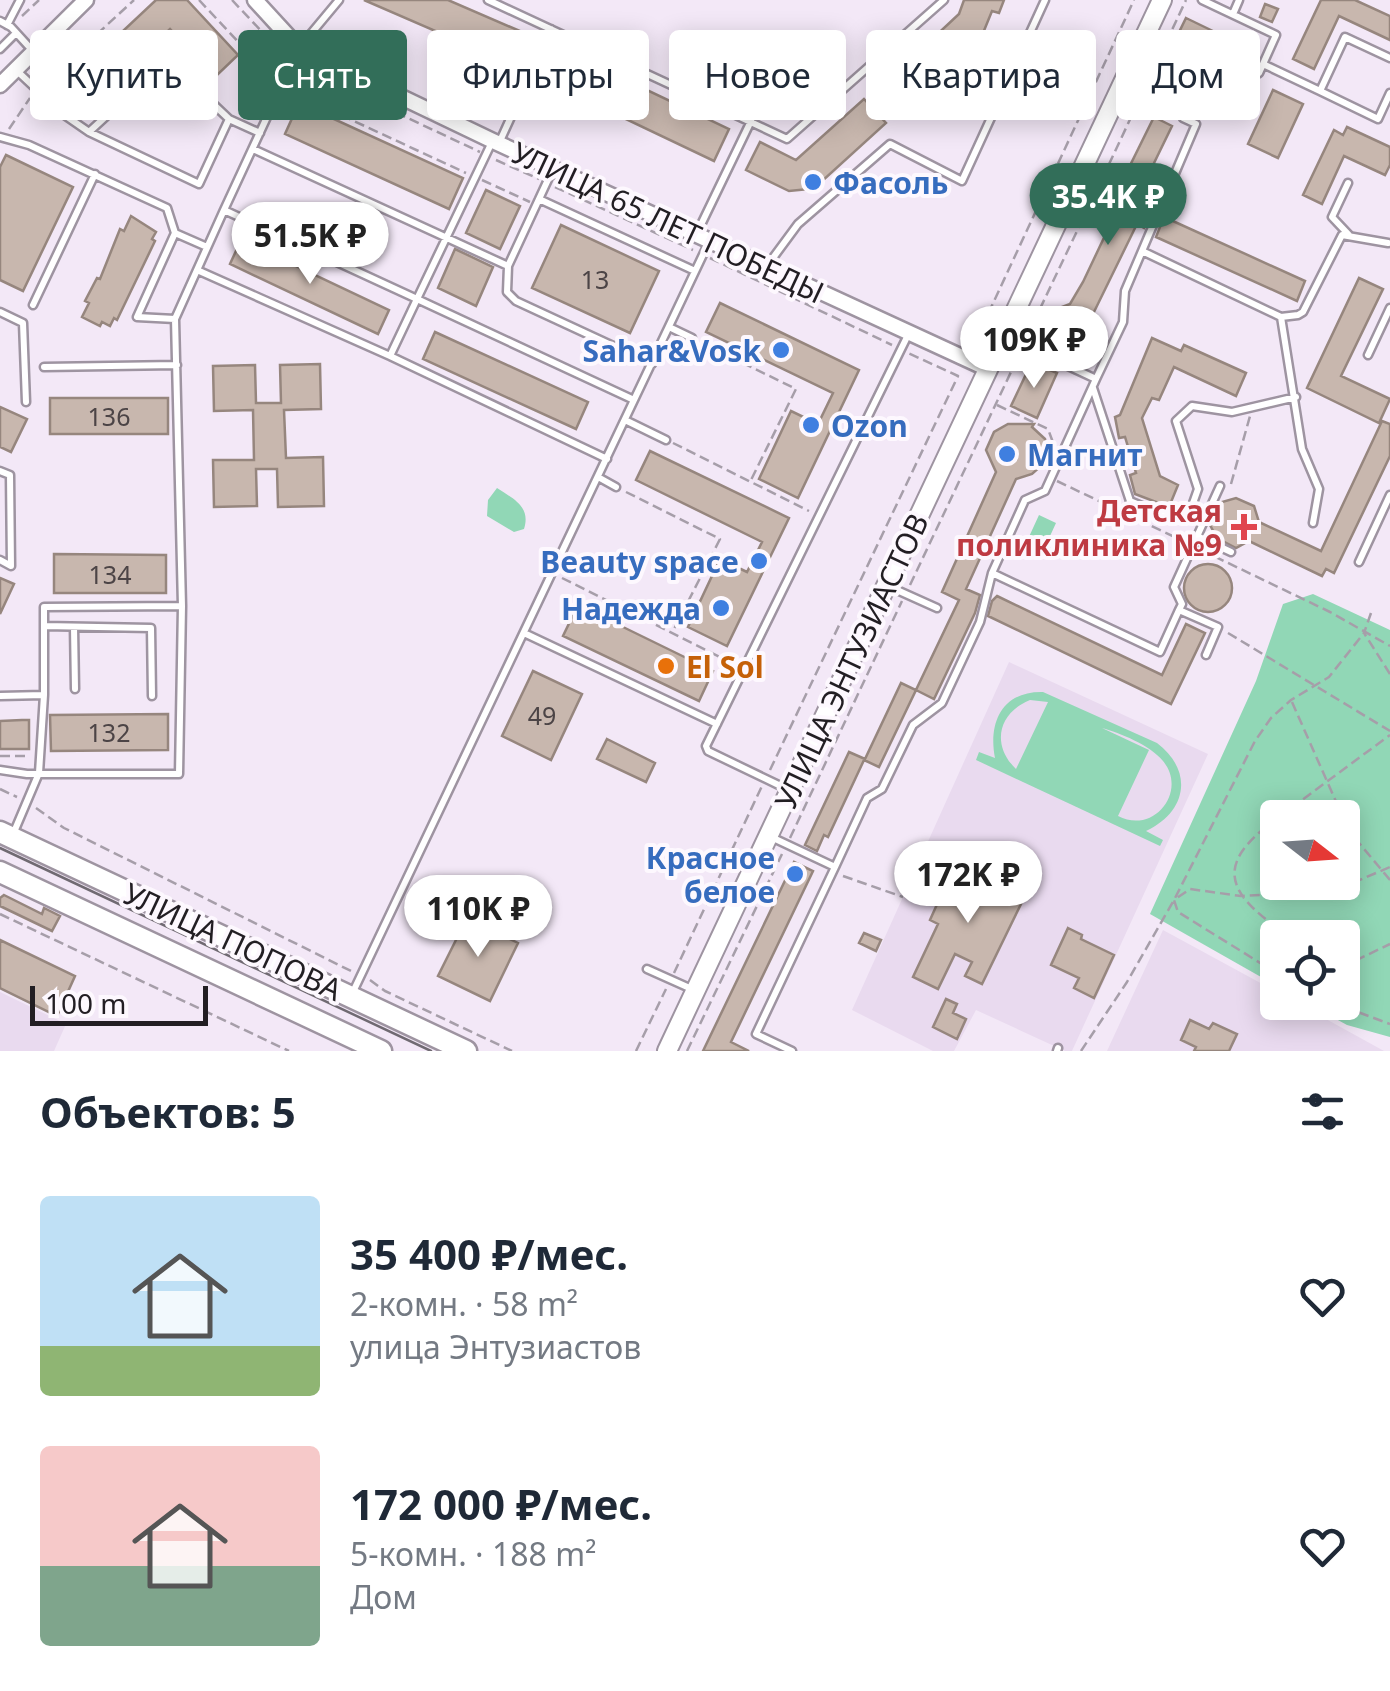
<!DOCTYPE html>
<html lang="ru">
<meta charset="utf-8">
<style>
:root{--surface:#fff;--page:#f6f6f7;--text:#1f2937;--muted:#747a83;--accent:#326e59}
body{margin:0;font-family:"Noto Sans",sans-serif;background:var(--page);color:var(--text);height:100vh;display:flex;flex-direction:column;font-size:38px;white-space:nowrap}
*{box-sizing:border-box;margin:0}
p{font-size:32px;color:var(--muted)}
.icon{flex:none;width:55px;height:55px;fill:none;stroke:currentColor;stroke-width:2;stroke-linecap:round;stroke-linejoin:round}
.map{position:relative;height:1051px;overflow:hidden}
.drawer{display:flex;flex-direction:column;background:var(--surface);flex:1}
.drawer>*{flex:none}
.banner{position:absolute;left:30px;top:30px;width:1330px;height:90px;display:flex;gap:20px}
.needle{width:65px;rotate:107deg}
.tools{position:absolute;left:1260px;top:800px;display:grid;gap:20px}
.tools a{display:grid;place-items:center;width:100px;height:100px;border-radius:10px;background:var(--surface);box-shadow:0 5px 25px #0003;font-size:50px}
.scale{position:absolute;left:30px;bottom:25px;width:178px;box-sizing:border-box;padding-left:10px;border:5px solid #221e23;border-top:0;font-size:28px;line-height:35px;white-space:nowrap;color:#221e23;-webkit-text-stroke:8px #fdf8fe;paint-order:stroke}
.price{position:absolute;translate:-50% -85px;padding:0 22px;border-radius:35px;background:#fff;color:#222;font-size:32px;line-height:65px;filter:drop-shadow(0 2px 5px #0008)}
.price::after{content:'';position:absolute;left:50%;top:60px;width:30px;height:22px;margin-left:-15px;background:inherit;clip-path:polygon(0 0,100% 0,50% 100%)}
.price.selected{background:var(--accent);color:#fff}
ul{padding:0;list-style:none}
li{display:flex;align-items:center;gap:30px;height:250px;padding:0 40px}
li span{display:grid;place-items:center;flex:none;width:280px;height:200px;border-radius:10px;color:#555}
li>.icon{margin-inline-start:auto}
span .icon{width:120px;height:120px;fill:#fffc;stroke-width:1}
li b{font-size:42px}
h2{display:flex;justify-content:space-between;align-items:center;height:120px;padding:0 40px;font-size:42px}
.chip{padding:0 35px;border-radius:10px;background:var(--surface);box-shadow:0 5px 25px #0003;font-size:35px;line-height:90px}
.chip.selected{background:var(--accent);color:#fff}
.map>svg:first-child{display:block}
.built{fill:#e9daef}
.green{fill:#91d7b6;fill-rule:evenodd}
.building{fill:#c8b7ae;stroke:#96867e;stroke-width:2.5}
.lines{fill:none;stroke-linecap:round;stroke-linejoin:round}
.service-casing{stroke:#9e94a1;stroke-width:11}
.minor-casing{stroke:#9e94a1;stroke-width:19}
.tertiary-casing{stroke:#9e94a1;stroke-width:22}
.secondary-casing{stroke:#9e94a1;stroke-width:25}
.path{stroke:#a69ea9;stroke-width:2.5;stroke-dasharray:10 5;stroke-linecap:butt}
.service{stroke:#fff;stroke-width:6}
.minor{stroke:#fff;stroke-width:14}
.tertiary{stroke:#fff;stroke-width:18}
.secondary{stroke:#fff;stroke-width:20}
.tram{stroke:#706a72;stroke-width:2.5}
.shop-dot{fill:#3f7fe0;stroke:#fdf8fe;stroke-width:4}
.health-dot{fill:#e0444e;stroke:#fdf8fe;stroke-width:4}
.food-dot{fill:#e8710a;stroke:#fdf8fe;stroke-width:4}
.labels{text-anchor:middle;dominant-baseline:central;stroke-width:8;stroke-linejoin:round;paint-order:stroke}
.number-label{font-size:25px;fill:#4c4446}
.shop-label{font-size:30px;font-weight:bold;fill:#366cbe;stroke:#fdf8fe;text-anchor:end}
.street-label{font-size:30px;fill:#221e23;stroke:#fdf8fe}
.health-label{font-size:30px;font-weight:bold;fill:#be3a42;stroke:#fdf8fe;text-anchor:end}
.food-label{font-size:30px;font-weight:bold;fill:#c56008;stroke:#fdf8fe;text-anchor:start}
</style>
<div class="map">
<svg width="1390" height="1051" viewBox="0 0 1390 1051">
<rect width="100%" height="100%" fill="#f3e8f7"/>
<!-- built -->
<path class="built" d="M1009 662 1208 754 1072 1051H1065L976 1010 954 1051H933L852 1010Z
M1163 930 1277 992 1278 1002 1297 1003 1384 1051H1107Z
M0 992 66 1024 54 1051H0Z"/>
<!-- green -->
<path class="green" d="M497 488C514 499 531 507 524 529L514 532 487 516 488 500Z
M1039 515 1056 523 1039 560 1022 552Z
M1313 594 1390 630V1037L1347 1025 1307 1003 1342 1002V938H1278L1277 986 1150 914 1256 681 1283 604ZM1278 818H1342V882H1278Z
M1043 692 1157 743C1194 771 1187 812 1146 831L1163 840 1160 846 976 760 979 752 995 758C988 723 1002 691 1043 692ZM1030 700 1048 702 1016 769C991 745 998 713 1030 700ZM1102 728C1120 733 1150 745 1163 761 1188 791 1154 835 1118 816L1149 750Z"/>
<!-- building -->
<path class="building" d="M156 0H187L238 55 215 77 170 29 80 114 59 91Z
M364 0H448L536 38 523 69Z
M964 0H1004L999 13 992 11 981 38 906 110 883 85 959 14Z
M1321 0H1355L1390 16V40L1339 16 1314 69 1293 59Z
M1265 4 1278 9 1272 22 1260 17Z
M1186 18 1252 50 1242 70 1196 48 1161 120 1141 110Z
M565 51 729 129 714 161 550 83Z
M1273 90 1303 104 1278 158 1248 144Z
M864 99 886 123 820 183 809 189 789 191 746 170 760 142 796 160Z
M299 103 463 178 449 209 285 134Z
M1154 117 1172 126 1138 196 1152 203 1149 211 1151 212 1144 228 1137 224 1092 316 1096 330 1086 351 1070 356 1050 345 1045 329 1054 310 1070 304 1083 282 1110 225 1098 219 1102 211 1113 210 1112 202Z
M1347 127 1390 147V165L1385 175 1344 156 1322 204 1303 195 1334 130 1343 135Z
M6 155 73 187 23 291 0 280V167Z
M486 190 520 206 500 249 466 233Z
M131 216 156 232 152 239 155 241 117 320 114 318 110 326 102 322 100 326 82 317 89 303 85 301 97 278 100 279 120 229 124 231Z
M1164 217 1305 281 1297 301 1156 237Z
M561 225 659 271 630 333 532 288Z
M241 240 389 310 378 334 230 264Z
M455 249 493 267 476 306 438 288Z
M1359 278 1383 289 1341 376 1390 399 1379 423 1307 388Z
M720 303 859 370 798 498 759 479 791 411 818 424 833 393 706 332Z
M435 332 588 402 576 429 423 359Z
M1152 338 1181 351 1184 345 1246 373 1236 396 1174 367 1159 400 1152 398 1142 418 1160 476 1178 485 1169 507 1135 494 1130 475 1136 473 1125 437 1119 438 1115 417 1120 415Z
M320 364 321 409 284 410 286 458 323 457 324 506 278 507 277 469H256L257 506 214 507 213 460H254L253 410 214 411 213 366 255 365 256 403H281L280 365Z
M1036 364 1057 373 1037 418 1011 406 1028 370 1032 372Z
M50 398H168V434H50Z
M0 407 27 419 11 452 0 447Z
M1382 421 1390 424V456L1334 573 1326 569 1322 576 1249 541 1236 548 1217 538 1210 525 1222 502 1236 498 1254 506 1259 522 1321 551Z
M1008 424H1034L1032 427 1045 439 1047 451 1042 465 1032 474 1016 479 966 589 980 595 975 613 934 699 916 690 959 600 942 592 996 472 986 450 994 432Z
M650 451 789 518 727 646 688 627 720 559 747 572 762 542 636 480Z
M54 554 166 555V593H54Z
M1184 588a24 24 0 1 1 48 0a24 24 0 1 1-48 0Z
M0 578 14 584 0 614Z
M997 596 1162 675 1186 624 1205 633 1171 704 988 616 992 601Z
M578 605 713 671 699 701 563 636Z
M533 671 582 694 551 760 502 736Z
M901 683 916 690 879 767 864 760 828 837 824 835 817 851 805 845 849 752 865 759Z
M168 714V750L51 751 50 715Z
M22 720H29V749H0V721Z
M607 739 655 763 646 782 597 759Z
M972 852 997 864 985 888 1021 904 982 984 965 976 972 962 955 954 938 989 913 977 938 924 930 920 939 900 947 904Z
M794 862 813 871 731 1042 749 1051H703Z
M4 895 42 914 44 908 60 916 52 931 0 906V898Z
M467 918 518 943 490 1001 438 976Z
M1068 928 1082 935 1081 939 1114 955 1094 998 1074 988 1079 978 1051 965Z
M864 933 881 940 876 951 859 943Z
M0 940 75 976 57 1016 0 988Z
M946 999 957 1004 953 1013 966 1019 957 1039 933 1027Z
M1190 1020 1209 1029 1213 1023 1237 1034 1229 1051H1194L1196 1047 1181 1040Z"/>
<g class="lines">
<!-- service casing -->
<g class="service-casing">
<path id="service" d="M488 0 787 139 944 0
M1202 0 1276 35 1263 64 1320 91 1345 37 1390 58
M1233 14 1239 0
M0 21 11 27 32 50
M7 25 20 0
M0 49 16 33
M16 70 63 114 89 132 199 184 229 119
M1320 91 1378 119 1390 93
M89 132 167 60 229 119 260 133
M0 137 29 145 167 208 175 233 137 317 175 319 224 210 417 299 390 356 197 270
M500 141 551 29
M492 142 417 299 634 400
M253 149 508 266
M552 171 508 266 507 292 516 301 652 364
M1348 183 1332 217 1349 235
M1076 192 1107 206
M539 199 695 271
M224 210 299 48 339 0
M175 233 207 247
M697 233 751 121
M1142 251 1281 317 1298 315 1303 312 1342 235 1388 243
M767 266 798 224 890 144 962 181 1045 0
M33 305 95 174
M0 312 23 323 26 402
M1281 317 1302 449 1319 489 1313 523
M669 327 692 338
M1004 336 1096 379 1123 322 1125 291 1196 124 1183 118 1208 66 1241 82 1259 73 1263 64
M1368 355 1390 308
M390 356 607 459
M44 367 177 365
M1093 388 1130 501 1168 517 1179 515 1192 506 1198 489 1176 421 1192 406 1232 412 1296 397
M625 420 666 440
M0 471 10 475 11 566 0 560
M598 477 616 487
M1197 536 1231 552
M1359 562 1390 495
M992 573 1160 652 1179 610 1218 627 1206 655
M888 586 937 608
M1179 610 1182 604 1174 587 1220 486
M44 626 151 628 152 696
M74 627 75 689
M524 633 717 724
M0 696 44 695
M0 770 27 774H179L182 606 175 319
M789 790 708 751 706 746 908 335
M14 832 39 773 44 695V607L182 606
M769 836 835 867 867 798 882 789 913 725 942 703 980 622 992 573 1025 500 1045 491 1096 379
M647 969 694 990
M352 994 709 242
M792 1051 756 1034 835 867
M1057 1051 1058 1048"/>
</g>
<!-- minor casing -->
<g class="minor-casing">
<path id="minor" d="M255 0 299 48 493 141 988 369
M0 85 86 0"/>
</g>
<!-- tertiary casing -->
<g class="tertiary-casing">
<path id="tertiary" d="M667 1051 1162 0"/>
</g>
<!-- secondary casing -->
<g class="secondary-casing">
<path id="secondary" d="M0 832 466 1051
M0 872 381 1051"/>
</g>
<!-- path -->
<path class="path" d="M199 0 273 79
M232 0 283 54
M22 16 39 0
M301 68 480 152
M42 85 134 0
M287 90 466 173
M9 129 30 98
M496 160 539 179
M482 180 530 202
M555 187 693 250
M1096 192 1186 0
M710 258 892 345
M982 327 1134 0
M1027 336 1088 208
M702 343 796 389 750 482
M997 405 1048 429 1055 448
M673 443 809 511
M1057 481 1185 542
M1231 484 1250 416
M626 492 720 539 672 633
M1201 550 1330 612 1390 646
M562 578 734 664
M910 585 1020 353
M1371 613 1364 633 1390 674
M1228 633 1390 731
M1292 702 1349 831 1390 880
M0 756H28
M770 770 958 376 908 353
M0 789 17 797
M36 808 64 828 353 972
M1279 817 1390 735
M1278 818C1207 868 1231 897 1292 938
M790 838 902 601
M843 876 903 897
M0 914 289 1051
M1342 967 1390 944
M674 973 762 786
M1278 974 1178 912 1174 900 1190 889 1241 896 1334 891 1390 867
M370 980 385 991 512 1051
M1331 1002 1390 1024
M636 1051 666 989
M687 1051 782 854
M1081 1051 1127 982 1174 900 1255 741 1271 718 1291 700 1329 677 1364 633"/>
<!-- service -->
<use href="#service" class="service"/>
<!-- minor -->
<use href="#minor" class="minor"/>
<!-- tertiary -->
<use href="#tertiary" class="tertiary"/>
<!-- secondary -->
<use href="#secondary" class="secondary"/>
<!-- tram -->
<path class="tram" d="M0 848 431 1051"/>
</g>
<!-- markers -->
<g class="shop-dot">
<circle cx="813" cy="182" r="10"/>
<circle cx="781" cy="350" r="10"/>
<circle cx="811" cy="425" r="10"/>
<circle cx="1007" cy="454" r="10"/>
<circle cx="759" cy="561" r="10"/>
<circle cx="721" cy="608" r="10"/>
<circle cx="795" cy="874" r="10"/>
</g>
<path class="health-dot" d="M1239 512h10v10h10v10h-10v10h-10v-10h-10v-10h10z"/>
<circle class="food-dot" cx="666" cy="666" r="10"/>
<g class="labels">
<!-- number labels -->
<g class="number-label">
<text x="595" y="279">13</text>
<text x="109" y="416">136</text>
<text x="110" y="574">134</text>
<text x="542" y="715">49</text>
<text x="109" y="732">132</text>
</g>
<!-- shop labels -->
<g class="shop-label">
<text x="833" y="182" text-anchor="start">Фасоль</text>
<text x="761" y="350">Sahar&amp;Vosk</text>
<text x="831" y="425" text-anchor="start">Ozon</text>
<text x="1027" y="454" text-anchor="start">Магнит</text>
<text x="739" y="561">Beauty space</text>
<text x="701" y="608">Надежда</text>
<text x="775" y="857">Красное<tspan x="775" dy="34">белое</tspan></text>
</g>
<!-- street labels -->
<g class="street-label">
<text transform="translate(668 222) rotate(25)">УЛИЦА 65 ЛЕТ ПОБЕДЫ</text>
<text transform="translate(851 661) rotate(-65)">УЛИЦА ЭНТУЗИАСТОВ</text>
<text transform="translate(233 941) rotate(25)">УЛИЦА ПОПОВА</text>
</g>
<!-- health labels -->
<g class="health-label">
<text x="1222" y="510">Детская<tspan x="1222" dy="34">поликлиника №9</tspan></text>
</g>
<!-- food labels -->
<g class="food-label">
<text x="686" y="666">El Sol</text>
</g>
</g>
</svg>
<div class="tools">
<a><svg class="needle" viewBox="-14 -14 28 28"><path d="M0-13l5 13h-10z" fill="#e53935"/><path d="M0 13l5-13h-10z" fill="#747a83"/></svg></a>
<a><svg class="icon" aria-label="locate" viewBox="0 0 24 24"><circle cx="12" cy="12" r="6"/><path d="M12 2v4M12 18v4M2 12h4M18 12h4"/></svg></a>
</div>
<div class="scale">100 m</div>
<b class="price selected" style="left:1108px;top:248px">35.4K ₽</b>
<b class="price" style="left:310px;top:287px">51.5K ₽</b>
<b class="price" style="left:1034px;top:391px">109K ₽</b>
<b class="price" style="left:968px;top:926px">172K ₽</b>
<b class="price" style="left:478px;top:960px">110K ₽</b>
<div class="banner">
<a class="chip">Купить</a>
<a class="chip selected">Снять</a>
<a class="chip">Фильтры</a>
<a class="chip">Новое</a>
<a class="chip">Квартира</a>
<a class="chip">Дом</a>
</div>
</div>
<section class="drawer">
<h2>Объектов: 5<svg class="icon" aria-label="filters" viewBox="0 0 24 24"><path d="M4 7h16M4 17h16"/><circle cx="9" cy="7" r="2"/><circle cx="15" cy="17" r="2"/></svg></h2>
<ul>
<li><span style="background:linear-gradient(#bfe0f5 75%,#8fb573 0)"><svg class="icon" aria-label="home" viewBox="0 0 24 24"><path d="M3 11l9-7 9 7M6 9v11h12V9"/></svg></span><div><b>35 400 ₽/мес.</b><p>2-комн. · 58 m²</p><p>улица Энтузиастов</p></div><svg class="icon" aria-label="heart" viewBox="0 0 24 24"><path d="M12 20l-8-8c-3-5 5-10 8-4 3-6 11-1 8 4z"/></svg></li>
<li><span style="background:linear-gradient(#f6c9c9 60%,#7fa58c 0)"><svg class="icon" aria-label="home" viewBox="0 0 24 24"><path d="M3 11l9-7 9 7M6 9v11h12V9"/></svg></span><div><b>172 000 ₽/мес.</b><p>5-комн. · 188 m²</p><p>Дом</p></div><svg class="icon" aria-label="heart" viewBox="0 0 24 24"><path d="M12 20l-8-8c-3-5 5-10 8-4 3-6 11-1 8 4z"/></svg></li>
</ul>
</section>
